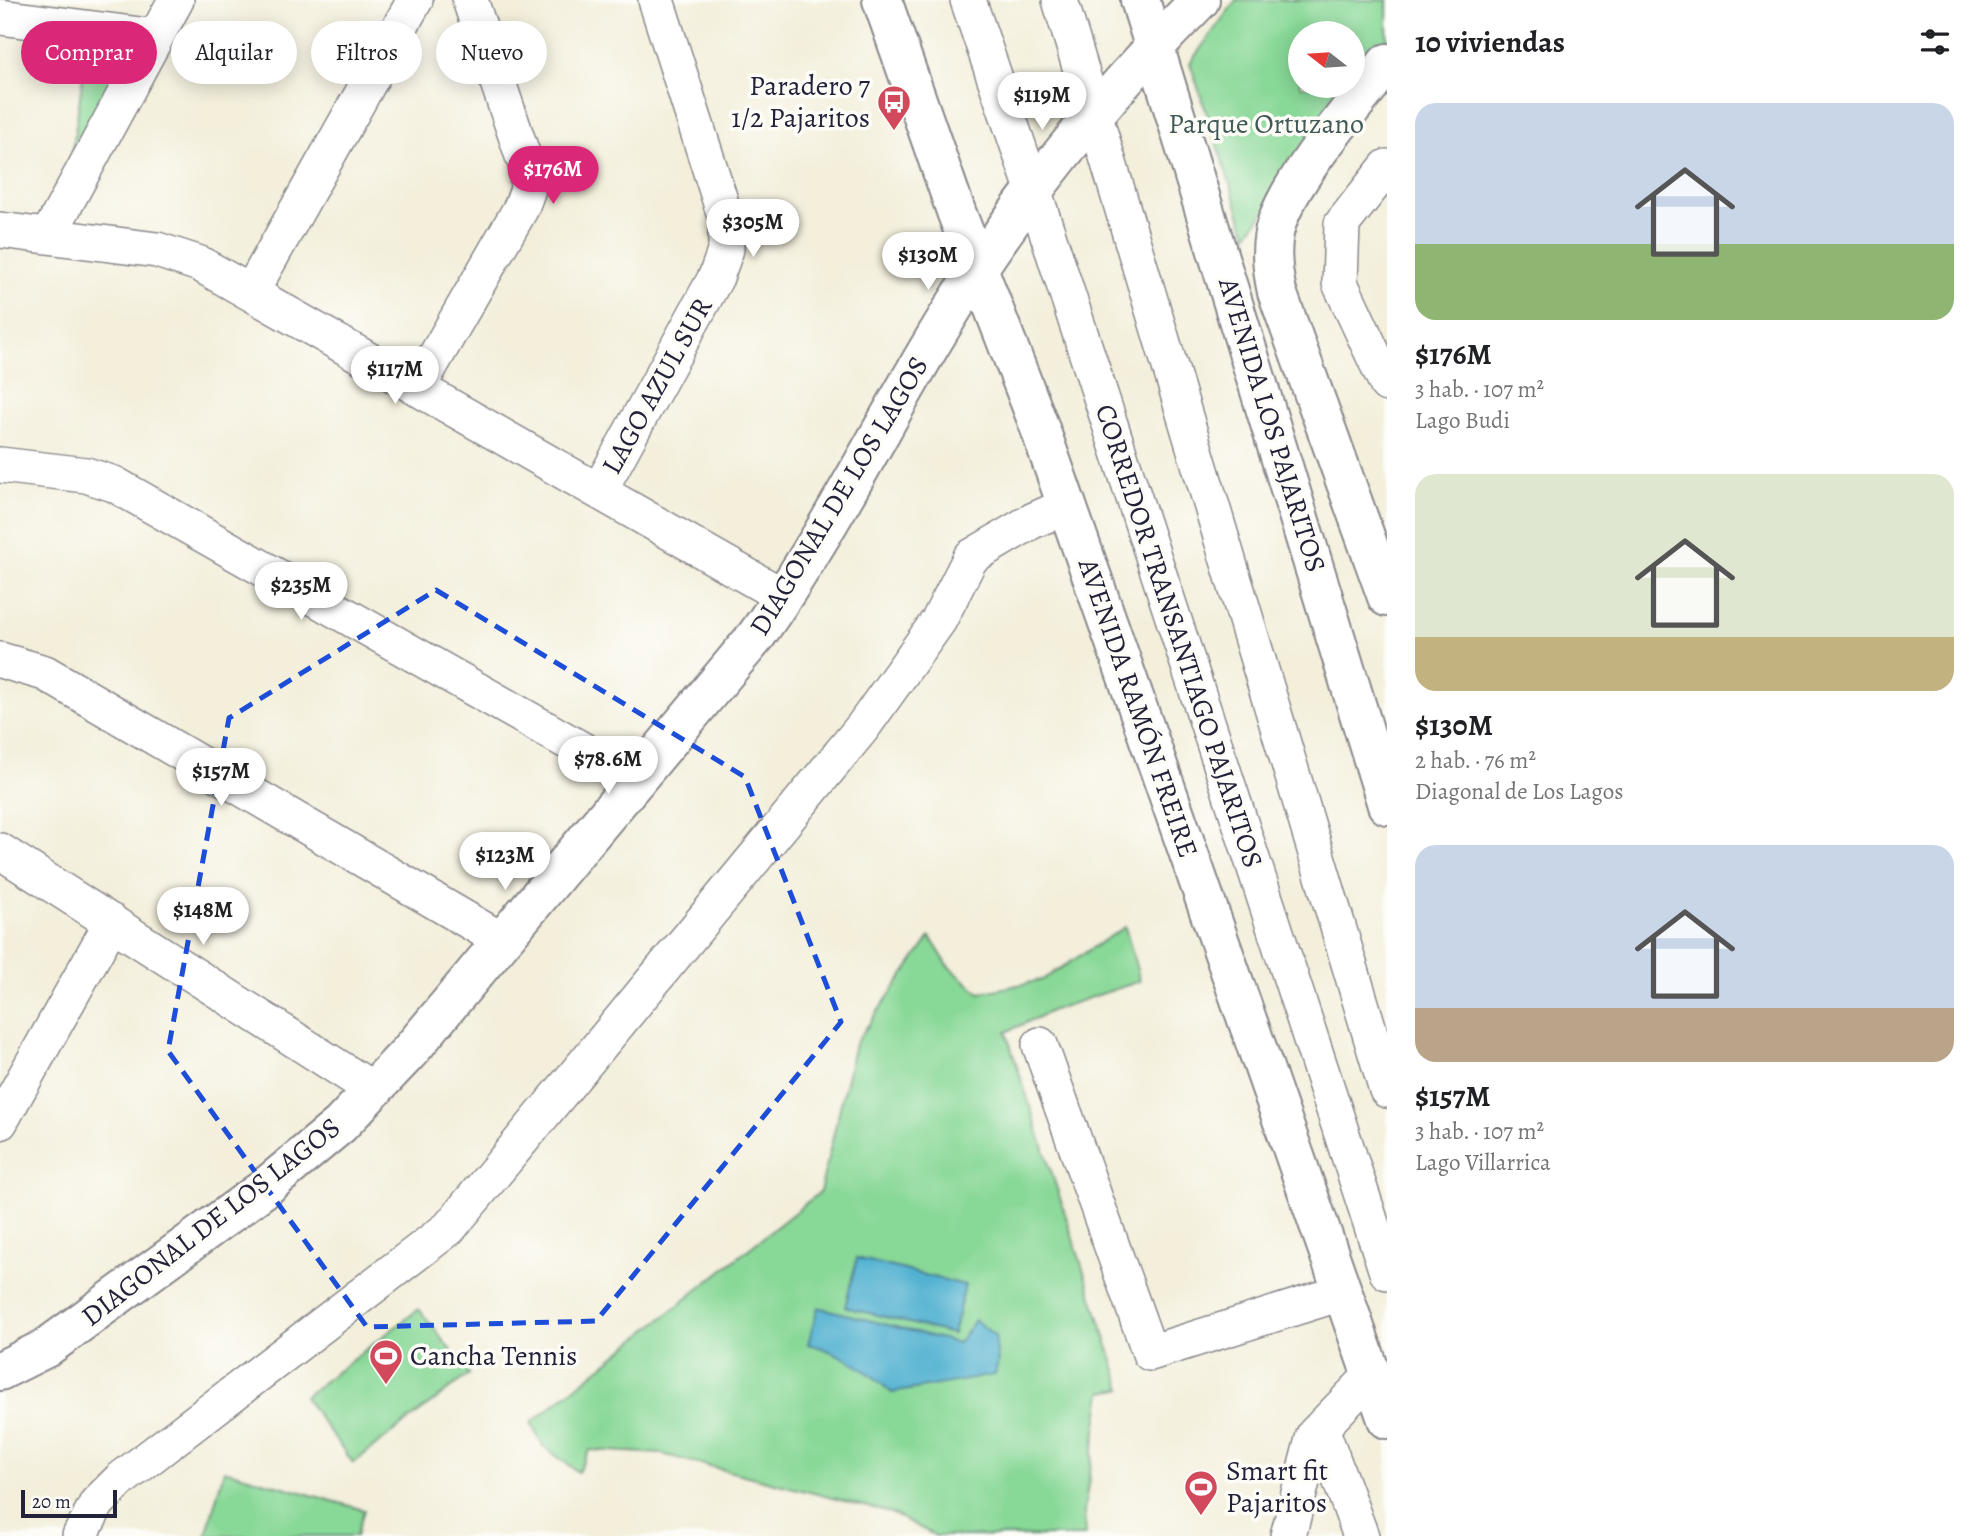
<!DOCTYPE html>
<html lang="es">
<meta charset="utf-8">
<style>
:root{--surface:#fff;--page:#f6f6f6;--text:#202124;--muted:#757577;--accent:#db2777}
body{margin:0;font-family:Alegreya,serif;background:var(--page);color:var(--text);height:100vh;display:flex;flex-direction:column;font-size:26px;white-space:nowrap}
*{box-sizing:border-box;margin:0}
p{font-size:23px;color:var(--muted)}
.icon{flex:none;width:38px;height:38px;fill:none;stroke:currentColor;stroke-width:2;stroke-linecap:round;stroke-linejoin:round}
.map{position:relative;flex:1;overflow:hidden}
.drawer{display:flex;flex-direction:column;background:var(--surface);width:595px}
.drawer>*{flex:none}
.guide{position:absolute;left:21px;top:21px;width:665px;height:63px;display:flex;gap:14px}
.needle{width:46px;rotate:287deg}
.controls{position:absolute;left:1288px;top:21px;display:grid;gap:14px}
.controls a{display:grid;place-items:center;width:77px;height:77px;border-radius:50%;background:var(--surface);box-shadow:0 4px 18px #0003;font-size:35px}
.scale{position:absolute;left:21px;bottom:18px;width:96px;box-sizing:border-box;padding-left:7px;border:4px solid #22223b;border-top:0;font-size:19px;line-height:24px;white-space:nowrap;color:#22223b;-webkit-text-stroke:5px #fdfcf7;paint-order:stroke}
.price{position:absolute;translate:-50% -60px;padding:0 16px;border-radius:24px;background:#fff;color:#222;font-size:23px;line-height:46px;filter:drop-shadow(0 2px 4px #0008)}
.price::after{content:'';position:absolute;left:50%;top:42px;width:21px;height:16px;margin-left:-10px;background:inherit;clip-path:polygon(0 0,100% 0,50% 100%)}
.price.selected{background:var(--accent);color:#fff}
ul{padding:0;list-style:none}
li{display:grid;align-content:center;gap:14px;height:371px;padding:0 28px}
li span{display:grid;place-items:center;height:217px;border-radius:21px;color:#555}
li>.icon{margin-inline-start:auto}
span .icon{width:126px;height:126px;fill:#fffc;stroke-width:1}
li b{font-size:30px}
h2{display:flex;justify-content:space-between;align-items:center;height:84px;padding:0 28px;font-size:30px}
.pill{padding:0 24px;border-radius:32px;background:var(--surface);box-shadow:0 4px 18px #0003;font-size:24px;line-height:63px}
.pill.selected{background:var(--accent);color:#fff}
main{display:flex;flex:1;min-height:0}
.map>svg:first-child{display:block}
.green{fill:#88d897;stroke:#557d69;stroke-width:2;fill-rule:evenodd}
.water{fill:#53b2d1;stroke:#3a6a86;stroke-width:2}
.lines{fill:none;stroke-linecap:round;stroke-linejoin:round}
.minor-casing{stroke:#8a888b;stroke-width:38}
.major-casing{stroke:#8a888b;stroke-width:42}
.minor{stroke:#fff;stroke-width:35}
.major{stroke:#fff;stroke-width:38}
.marked{fill:none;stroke:#1d4ed8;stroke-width:5;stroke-dasharray:14 9;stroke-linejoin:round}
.labels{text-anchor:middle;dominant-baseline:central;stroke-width:7;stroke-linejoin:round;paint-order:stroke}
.poi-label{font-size:28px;fill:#22223b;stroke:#fdfcf7;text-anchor:start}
.park-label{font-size:28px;fill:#415957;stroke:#fdfcf7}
.street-label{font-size:28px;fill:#22223b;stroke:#fdfcf7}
</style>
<main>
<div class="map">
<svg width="1387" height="1536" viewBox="0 0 1387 1536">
<rect width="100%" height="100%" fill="#fdfcf7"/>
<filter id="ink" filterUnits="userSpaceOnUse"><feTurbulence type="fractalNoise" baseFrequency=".0143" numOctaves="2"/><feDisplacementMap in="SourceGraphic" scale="14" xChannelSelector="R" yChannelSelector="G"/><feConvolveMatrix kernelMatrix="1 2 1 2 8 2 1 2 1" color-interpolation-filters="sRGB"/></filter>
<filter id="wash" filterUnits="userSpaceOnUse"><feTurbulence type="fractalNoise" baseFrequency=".00686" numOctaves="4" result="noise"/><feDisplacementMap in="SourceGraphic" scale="28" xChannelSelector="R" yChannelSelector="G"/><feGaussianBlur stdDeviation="1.57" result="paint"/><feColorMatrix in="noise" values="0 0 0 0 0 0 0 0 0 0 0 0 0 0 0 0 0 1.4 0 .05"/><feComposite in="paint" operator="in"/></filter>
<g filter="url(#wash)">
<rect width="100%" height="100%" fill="#f3efdb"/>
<!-- green -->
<path class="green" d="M1236 0H1387V47L1247 235 1190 63ZM1300 33H1353V86H1300Z
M86 54 130 60 71 160Z
M1125 927 1140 981 1053 1010 1006 1032 1122 1389 1102 1392 1084 1511 1085 1536H936L891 1513 662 1454 590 1450 578 1472 543 1446 531 1423 820 1192 855 1044 930 937 949 967 980 993 1042 980Z
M419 1309 469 1374 353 1463 304 1397Z
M224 1470 364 1510 356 1536H206Z"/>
<!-- water -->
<path class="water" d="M857 1258 965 1285 953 1334 845 1307Z
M818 1307 958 1343 975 1320 995 1336 998 1362 995 1375 892 1393C866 1369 843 1353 808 1344Z"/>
</g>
<g filter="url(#ink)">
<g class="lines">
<!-- minor casing -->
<g class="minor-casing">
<path id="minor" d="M968 0 1033 189 1387 1272
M1060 0 1387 1090
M0 17 156 37
M1387 167 1342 224 1340 283 1387 384
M0 230 157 250 200 264 784 597
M48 236 176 0
M251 292 415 0
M418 387 521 208 528 189 527 168 470 0
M0 465 86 475 114 484 637 781
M599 491 716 277 726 249V219L656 0
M0 660 45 673 503 941
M0 851 375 1091
M1040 1045 1150 1353 1344 1292
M0 1122 112 922
M1321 1428 1361 1536
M80 1536 97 1503 120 1480 449 1228 862 728 939 620 971 557 1032 521 1066 506
M1288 1536 1314 1435 1372 1375"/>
</g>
<!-- major casing -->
<g class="major-casing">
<path id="major" d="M882 0 957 214 1038 423 1387 1419
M1140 0 1387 805
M1387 63C1354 107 1294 173 1277 222 1269 245 1272 269 1277 292L1387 597
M0 1371 46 1348 262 1190 340 1125 410 1051 756 636C839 520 899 388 978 269 1042 172 1118 82 1200 0"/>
</g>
<!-- minor -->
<use href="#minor" class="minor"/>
<!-- major -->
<use href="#major" class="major"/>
</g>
</g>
<!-- marked area -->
<path class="marked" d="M436 590 745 777 841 1022 596 1321 367 1327 168 1051 229 718Z"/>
<!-- icons -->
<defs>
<g id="bus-pin" transform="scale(1.75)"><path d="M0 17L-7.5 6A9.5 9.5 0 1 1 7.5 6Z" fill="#d1495b" stroke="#fdfcf7"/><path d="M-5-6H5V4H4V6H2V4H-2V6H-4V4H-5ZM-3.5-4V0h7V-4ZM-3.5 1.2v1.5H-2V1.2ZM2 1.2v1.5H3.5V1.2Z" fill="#fff"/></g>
<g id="stadium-pin" transform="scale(1.75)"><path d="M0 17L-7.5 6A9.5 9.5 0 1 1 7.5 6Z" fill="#d1495b" stroke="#fdfcf7"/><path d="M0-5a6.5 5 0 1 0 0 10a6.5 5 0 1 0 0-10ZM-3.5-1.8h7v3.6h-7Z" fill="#fff"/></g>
</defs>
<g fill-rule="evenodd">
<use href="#bus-pin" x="894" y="102"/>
<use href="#stadium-pin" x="386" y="1356"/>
<use href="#stadium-pin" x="1201" y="1487"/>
</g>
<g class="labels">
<!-- poi labels -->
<g class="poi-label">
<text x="870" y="86" text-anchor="end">Paradero 7<tspan x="870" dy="32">1/2 Pajaritos</tspan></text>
<text x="410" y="1356">Cancha Tennis</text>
<text x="1226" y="1471">Smart fit<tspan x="1226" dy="32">Pajaritos</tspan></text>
</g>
<!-- park labels -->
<g class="park-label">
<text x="1266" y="124">Parque Ortuzano</text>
</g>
<!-- street labels -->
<g class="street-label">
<text transform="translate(657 386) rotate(-61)">LAGO AZUL SUR</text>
<text transform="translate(1272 425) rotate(73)">AVENIDA LOS PAJARITOS</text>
<text transform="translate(839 496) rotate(-59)">DIAGONAL DE LOS LAGOS</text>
<text transform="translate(1179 636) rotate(72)">CORREDOR TRANSANTIAGO PAJARITOS</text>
<text transform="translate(1138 708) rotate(71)">AVENIDA RAMÓN FREIRE</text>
<text transform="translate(211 1222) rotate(-38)">DIAGONAL DE LOS LAGOS</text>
</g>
</g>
</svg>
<div class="controls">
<a><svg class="needle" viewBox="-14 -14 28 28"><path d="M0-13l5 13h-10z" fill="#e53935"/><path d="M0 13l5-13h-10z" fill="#757577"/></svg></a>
</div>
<div class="scale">20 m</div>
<b class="price" style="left:1042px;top:132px">$119M</b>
<b class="price selected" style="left:553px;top:206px">$176M</b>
<b class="price" style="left:753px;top:259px">$305M</b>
<b class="price" style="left:928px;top:292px">$130M</b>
<b class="price" style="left:395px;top:406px">$117M</b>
<b class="price" style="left:301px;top:622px">$235M</b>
<b class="price" style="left:608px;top:796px">$78.6M</b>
<b class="price" style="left:221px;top:808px">$157M</b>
<b class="price" style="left:505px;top:892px">$123M</b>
<b class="price" style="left:203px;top:947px">$148M</b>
<div class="guide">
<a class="pill selected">Comprar</a>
<a class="pill">Alquilar</a>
<a class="pill">Filtros</a>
<a class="pill">Nuevo</a>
</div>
</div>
<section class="drawer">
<h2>10 viviendas<svg class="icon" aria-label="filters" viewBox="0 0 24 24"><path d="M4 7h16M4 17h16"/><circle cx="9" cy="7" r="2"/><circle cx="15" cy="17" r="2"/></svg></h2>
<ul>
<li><span style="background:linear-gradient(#c9d6e8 65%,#8fb573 0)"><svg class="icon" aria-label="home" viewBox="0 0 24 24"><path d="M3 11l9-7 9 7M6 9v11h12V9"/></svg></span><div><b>$176M</b><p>3 hab. · 107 m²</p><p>Lago Budi</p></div></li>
<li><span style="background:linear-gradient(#dfe7d0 75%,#c2b280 0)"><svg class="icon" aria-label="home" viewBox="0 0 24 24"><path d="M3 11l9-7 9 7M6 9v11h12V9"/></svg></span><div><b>$130M</b><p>2 hab. · 76 m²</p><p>Diagonal de Los Lagos</p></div></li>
<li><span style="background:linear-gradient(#c9d6e8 75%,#b9a48a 0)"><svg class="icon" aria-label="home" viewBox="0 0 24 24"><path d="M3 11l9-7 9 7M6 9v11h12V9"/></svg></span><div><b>$157M</b><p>3 hab. · 107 m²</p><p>Lago Villarrica</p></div></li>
</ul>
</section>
</main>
